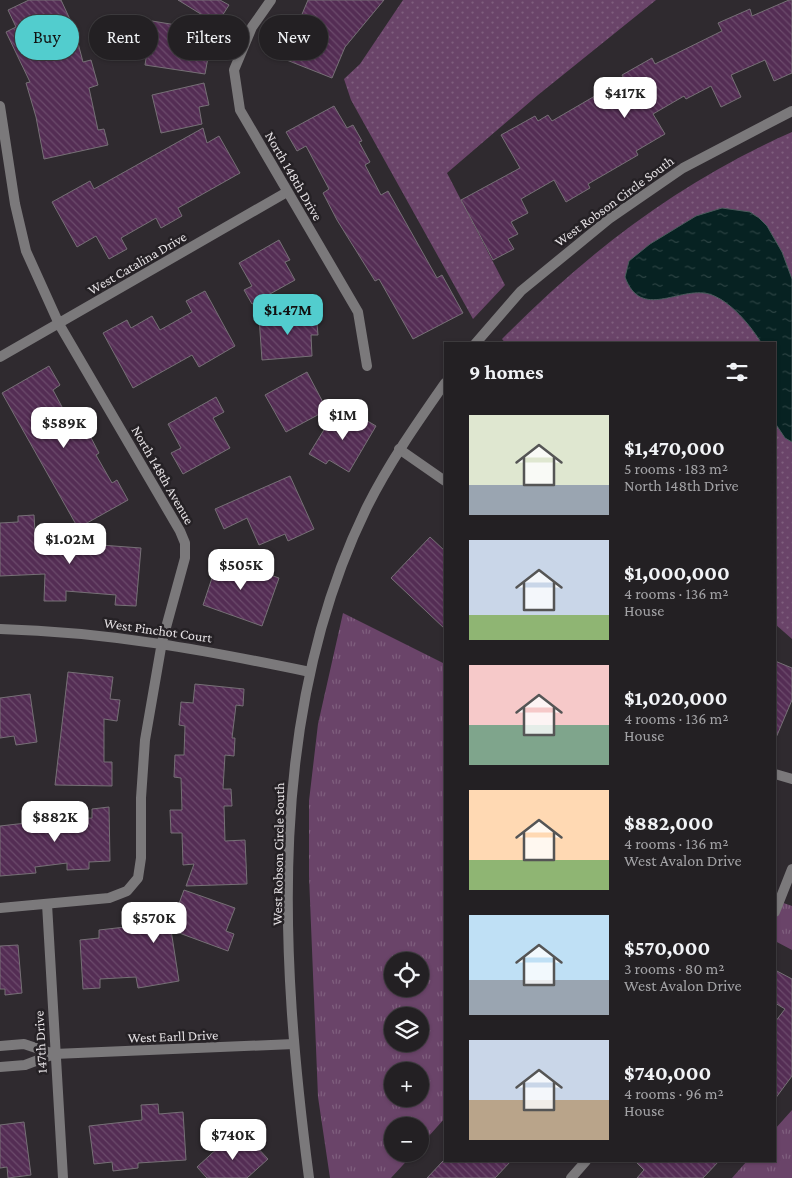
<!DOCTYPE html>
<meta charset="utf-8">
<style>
:root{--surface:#232023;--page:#2b282b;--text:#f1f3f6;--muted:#a3a3a6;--line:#403e41;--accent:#52cdce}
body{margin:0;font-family:"Crimson Pro",serif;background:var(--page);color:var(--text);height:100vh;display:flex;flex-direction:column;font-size:19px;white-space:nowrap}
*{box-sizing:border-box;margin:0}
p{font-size:16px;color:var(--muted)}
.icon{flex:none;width:28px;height:28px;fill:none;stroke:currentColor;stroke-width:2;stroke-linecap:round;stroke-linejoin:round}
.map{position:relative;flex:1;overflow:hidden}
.side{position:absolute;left:444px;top:342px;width:332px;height:820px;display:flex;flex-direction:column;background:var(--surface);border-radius:0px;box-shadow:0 1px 4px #0004,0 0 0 1px var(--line)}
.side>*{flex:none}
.guide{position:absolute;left:15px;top:15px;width:354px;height:45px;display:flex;gap:10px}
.tools{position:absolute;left:384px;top:952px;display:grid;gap:10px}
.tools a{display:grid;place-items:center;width:45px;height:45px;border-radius:50%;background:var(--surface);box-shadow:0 1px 4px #0004,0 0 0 1px var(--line);font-size:25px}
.price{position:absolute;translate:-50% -42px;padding:0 11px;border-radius:10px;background:#fff;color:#222;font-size:16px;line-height:32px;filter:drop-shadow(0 1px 2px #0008)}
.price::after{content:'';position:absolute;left:50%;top:30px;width:15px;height:11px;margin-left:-8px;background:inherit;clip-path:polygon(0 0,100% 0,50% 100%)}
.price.selected{background:var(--accent);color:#111}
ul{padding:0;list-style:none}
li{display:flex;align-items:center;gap:15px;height:125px;padding:0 25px}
li span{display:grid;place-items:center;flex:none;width:140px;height:100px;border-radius:0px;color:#555}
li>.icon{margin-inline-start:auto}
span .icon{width:60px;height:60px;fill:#fffc;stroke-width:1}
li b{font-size:21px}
h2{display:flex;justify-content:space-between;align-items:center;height:60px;padding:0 25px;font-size:21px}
.chip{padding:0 18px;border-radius:22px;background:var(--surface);box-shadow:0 1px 4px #0004,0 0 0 1px var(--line);font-size:18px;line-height:45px}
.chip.selected{background:var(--accent);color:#111}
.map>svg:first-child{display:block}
.grass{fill:url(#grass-dots)}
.park{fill:url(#park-tufts);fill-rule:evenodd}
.water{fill:url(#water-ripples);stroke:#4a5b5c}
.building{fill:url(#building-back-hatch);stroke:#767076}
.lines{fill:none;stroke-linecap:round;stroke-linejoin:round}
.minor{stroke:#7b797b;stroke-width:10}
.tertiary{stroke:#7b797b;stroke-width:10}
.labels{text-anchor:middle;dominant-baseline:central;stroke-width:5;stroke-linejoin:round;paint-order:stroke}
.street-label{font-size:14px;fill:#e5e1e4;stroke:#252125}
</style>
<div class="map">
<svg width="792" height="1178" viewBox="0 0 792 1178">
<defs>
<pattern id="grass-dots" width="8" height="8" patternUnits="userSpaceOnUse" patternTransform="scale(1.25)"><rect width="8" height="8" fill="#6a4469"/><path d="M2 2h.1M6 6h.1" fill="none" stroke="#7f5f7e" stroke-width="1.8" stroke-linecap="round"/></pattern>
<pattern id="park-tufts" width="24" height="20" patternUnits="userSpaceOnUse" patternTransform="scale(1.25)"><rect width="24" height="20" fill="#6a4469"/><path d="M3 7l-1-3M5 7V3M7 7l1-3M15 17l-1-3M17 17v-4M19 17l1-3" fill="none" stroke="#7f5f7e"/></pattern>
<pattern id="water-ripples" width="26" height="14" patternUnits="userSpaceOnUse" patternTransform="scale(1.25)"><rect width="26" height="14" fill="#072222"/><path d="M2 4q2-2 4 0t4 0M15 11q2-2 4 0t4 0" fill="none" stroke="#2b4242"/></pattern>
<pattern id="building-back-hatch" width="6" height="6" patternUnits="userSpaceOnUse" patternTransform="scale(1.25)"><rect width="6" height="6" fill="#542d54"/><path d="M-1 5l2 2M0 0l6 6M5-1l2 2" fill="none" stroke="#6c4b6c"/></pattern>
</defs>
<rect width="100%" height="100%" fill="#2f2a2f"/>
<!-- grass -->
<path class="grass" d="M403 0H656L538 95 447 173 505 285 473 319 351 100 344 79 360 64Z
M792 132V639L775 624V344H506L502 339C588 252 679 182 792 132Z"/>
<!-- park -->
<path class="park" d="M343 613 445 664V1118L420 1146V1126H392V1154H413L391 1178H330L318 1097 309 876V801L318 724ZM392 961H420V989H392ZM392 1016H420V1044H392ZM392 1071H420V1099H392Z
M775 900 792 906V950L775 941Z
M792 1110V1178H732L747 1161H775V1129Z"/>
<!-- water -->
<path class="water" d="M722 208 750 212 759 218 767 226 782 252 792 279V442L785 438 775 423V344H762C751 326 730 300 709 294 679 286 641 321 625 277L629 261 650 244 696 216Z"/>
<!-- building -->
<path class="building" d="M29 0H61L74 28 83 62 91 60 98 85 89 88 98 130 104 129 108 145 44 159 36 117 26 83 30 82 6 32 16 27 8 10Z
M178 0H220L229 5 217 24Z
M308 0H384L345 47 332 78 274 55 282 34 292 38Z
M789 0H792V73L774 81 765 60 731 75 741 97 721 107 711 86 686 99 684 96 653 114 665 134 636 151 638 155 588 184 590 188 566 202 554 180 521 199 528 213 511 222 518 234 508 239 514 249 493 260 461 200 520 168 501 135 535 116 538 121 548 115 552 121 624 79 622 75 652 58 655 64 722 31 718 23 750 9 752 16Z
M152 21 213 31 201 51 209 52 205 74 145 65Z
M204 83 209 105 199 107 202 124 161 133 152 95Z
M334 106 347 128 353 125 362 141 359 142 370 162 365 165 381 195 388 191 437 278 442 275 463 313 413 339 379 279 375 281 337 220 323 193 329 189 306 146 297 151 286 132Z
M203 128 207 143 219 136 240 173 178 208 182 216 161 228 156 218 121 238 127 249 109 259 96 236 77 247 52 202 90 181 94 189Z
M279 240 290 260 285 262 295 280 252 304 244 290 252 286 239 263Z
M205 291 235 346 199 367 192 355 133 388 103 333 127 320 131 328 152 316 160 330 192 312 186 301Z
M316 312 318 335H311L312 356 262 360 259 317Z
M49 366 60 385 53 390 69 420 73 418 83 435 88 432 99 453 96 455 112 483 117 480 128 500 78 528 2 393Z
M307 372 327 410 286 432 265 395Z
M216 397 224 412 213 418 230 448 183 474 171 453 181 448 168 424Z
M335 412 349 421 354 413 376 426 349 472 329 460 326 464 309 454Z
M290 476 314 529 288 541 285 534 259 545 247 518 224 529 215 509Z
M34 515 36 549H90L87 544 141 548 136 606 115 605 116 595 66 591V601H44L45 574 0 576V523L18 522V516Z
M430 537 445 551V629L391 578Z
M219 557 279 578 262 626 203 605Z
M775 661 792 668V700L775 740Z
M68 672 113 677 110 699 120 700 117 721 104 719V762H112V786L55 785Z
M195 684 244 689 243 706 236 705 232 738H235L234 756 225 755 223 789H231L232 806H224L225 841 245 840 247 884 186 886 194 864 183 865 182 833H171L170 810H182L181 778 174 777 175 755H184L185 726 179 725 181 702 193 703Z
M30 694 37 742 16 745 14 736 0 738V698Z
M109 807 110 861 89 862V869L67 870V863L35 867 36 873 0 876V826L35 822 34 819 92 818V809Z
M184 890 235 908 226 931 234 934 228 951 171 930 179 981 138 988 136 977 100 979V988L83 989 80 940 99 938V930L169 922 170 928Z
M18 945 22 993 5 995V989H0V946Z
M775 970 792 979V1076L775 1099V1022L785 1009 775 1003Z
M158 1104 159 1114 183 1112 186 1160 138 1163V1168L113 1171 112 1162 94 1164 89 1126 142 1120 141 1105Z
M24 1122 31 1175 8 1178 7 1167 0 1168V1125Z
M232 1135 247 1150 254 1144 268 1159 247 1178H207L197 1167Z
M443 1161H511L495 1178H427Z
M635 1161H719L703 1178H637L644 1170Z"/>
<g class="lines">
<!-- minor -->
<path class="minor" d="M271 0 252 27 234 70 240 110 358 312 367 366
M0 106 15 204 26 251 59 324 180 531 185 543V558L162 642 145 740 141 798V858L138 878 127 891 109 898 0 908
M0 357 287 192
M399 449 445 481
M0 629C109 632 204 650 310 672
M775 774 792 779
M47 904 63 1178
M775 912 792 869
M0 1046 24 1044 54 1054
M0 1067 25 1065 54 1054 294 1044
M571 1178 586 1161"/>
<!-- tertiary -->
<path class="tertiary" d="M475 344 521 291 609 219 683 168 792 111
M309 1178C280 956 266 713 367 507 389 463 417 423 445 383"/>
</g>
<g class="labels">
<!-- street labels -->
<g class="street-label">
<text transform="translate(294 176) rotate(60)">North 148th Drive</text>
<text transform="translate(614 201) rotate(-36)">West Robson Circle South</text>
<text transform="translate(137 263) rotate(-30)">West Catalina Drive</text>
<text transform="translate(163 475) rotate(60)">North 148th Avenue</text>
<text transform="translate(158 630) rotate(8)">West Pinchot Court</text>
<text transform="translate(278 854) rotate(-89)">West Robson Circle South</text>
<text transform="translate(173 1036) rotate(-2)">West Earll Drive</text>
<text transform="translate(40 1042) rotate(-93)">147th Drive</text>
</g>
</g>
</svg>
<div class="tools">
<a><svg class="icon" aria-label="locate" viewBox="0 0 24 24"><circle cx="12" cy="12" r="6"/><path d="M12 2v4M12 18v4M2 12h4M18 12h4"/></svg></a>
<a><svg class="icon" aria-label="layers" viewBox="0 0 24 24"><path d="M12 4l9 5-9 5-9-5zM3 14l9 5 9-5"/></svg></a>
<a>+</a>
<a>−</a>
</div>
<b class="price" style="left:625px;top:119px">$417K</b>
<b class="price selected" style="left:288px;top:336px">$1.47M</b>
<b class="price" style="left:343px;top:441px">$1M</b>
<b class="price" style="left:64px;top:449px">$589K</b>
<b class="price" style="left:70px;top:565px">$1.02M</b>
<b class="price" style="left:241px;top:591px">$505K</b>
<b class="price" style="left:55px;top:843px">$882K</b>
<b class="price" style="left:154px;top:944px">$570K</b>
<b class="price" style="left:233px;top:1161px">$740K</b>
<div class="guide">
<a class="chip selected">Buy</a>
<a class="chip">Rent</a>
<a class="chip">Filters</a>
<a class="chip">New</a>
</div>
<section class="side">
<h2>9 homes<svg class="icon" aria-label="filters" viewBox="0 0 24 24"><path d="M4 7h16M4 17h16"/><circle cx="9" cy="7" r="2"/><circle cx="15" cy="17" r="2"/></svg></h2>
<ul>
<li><span style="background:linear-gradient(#dfe7d0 70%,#9aa5b1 0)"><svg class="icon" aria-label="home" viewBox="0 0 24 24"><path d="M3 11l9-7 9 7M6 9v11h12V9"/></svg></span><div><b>$1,470,000</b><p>5 rooms · 183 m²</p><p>North 148th Drive</p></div></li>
<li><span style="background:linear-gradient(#c9d6e8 75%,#8fb573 0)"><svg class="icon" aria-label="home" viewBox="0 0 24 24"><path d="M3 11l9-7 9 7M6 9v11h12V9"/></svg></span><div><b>$1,000,000</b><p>4 rooms · 136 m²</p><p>House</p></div></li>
<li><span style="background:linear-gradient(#f6c9c9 60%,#7fa58c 0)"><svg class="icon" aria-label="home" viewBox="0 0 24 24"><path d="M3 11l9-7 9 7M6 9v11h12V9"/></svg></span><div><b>$1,020,000</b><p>4 rooms · 136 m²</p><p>House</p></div></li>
<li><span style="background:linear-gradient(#ffd9b3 70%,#8fb573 0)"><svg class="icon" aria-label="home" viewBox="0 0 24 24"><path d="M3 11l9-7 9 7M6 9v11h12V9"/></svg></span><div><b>$882,000</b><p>4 rooms · 136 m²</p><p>West Avalon Drive</p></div></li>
<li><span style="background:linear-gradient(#bfe0f5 65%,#9aa5b1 0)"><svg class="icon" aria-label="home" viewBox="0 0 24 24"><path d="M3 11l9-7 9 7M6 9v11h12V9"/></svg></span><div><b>$570,000</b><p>3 rooms · 80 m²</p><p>West Avalon Drive</p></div></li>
<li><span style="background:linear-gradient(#c9d6e8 60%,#b9a48a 0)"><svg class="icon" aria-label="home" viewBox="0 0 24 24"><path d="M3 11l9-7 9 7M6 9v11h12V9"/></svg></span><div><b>$740,000</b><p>4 rooms · 96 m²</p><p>House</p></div></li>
</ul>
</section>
</div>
